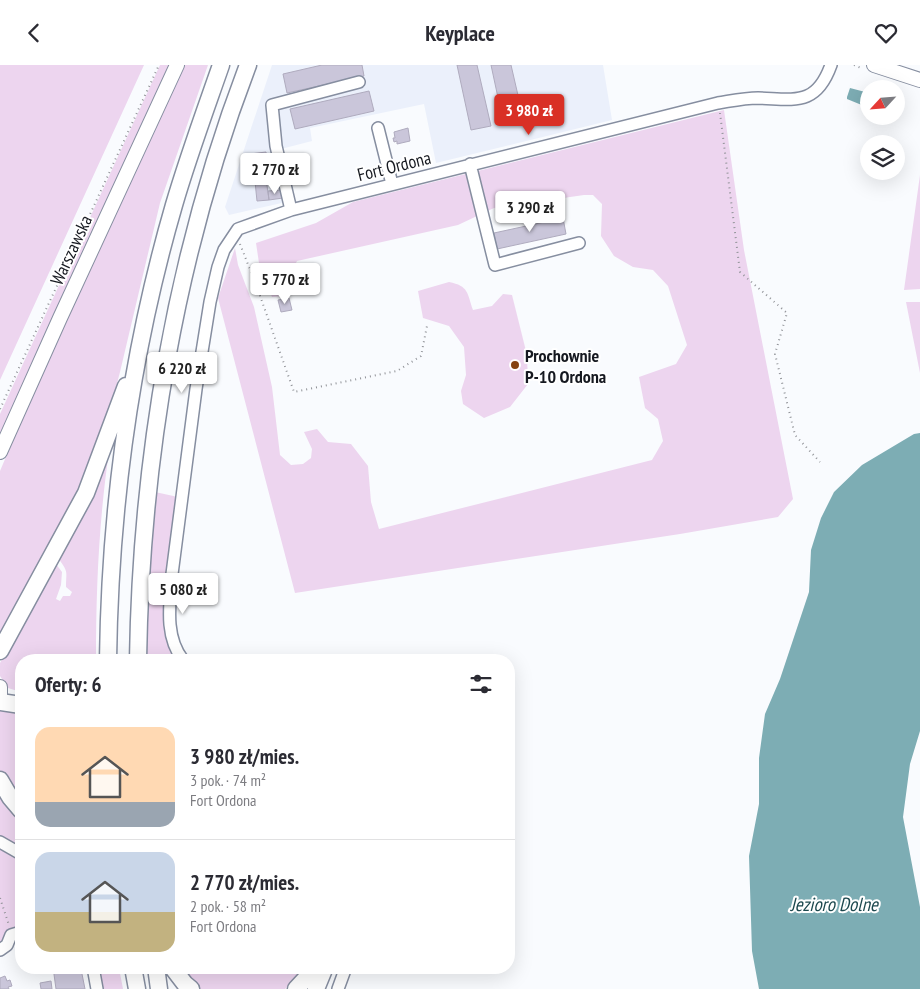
<!DOCTYPE html>
<html lang="pl">
<meta charset="utf-8">
<style>
:root{--surface:#fff;--page:#f2f2f3;--text:#2b2b33;--muted:#7c7c81;--line:#e1e1e2;--accent:#d93025}
body{margin:0;font-family:"PT Sans Narrow",sans-serif;background:var(--page);color:var(--text);height:100vh;display:flex;flex-direction:column;font-size:19px;white-space:nowrap}
*{box-sizing:border-box;margin:0}
p{font-size:16px;color:var(--muted)}
.icon{flex:none;width:28px;height:28px;fill:none;stroke:currentColor;stroke-width:2;stroke-linecap:round;stroke-linejoin:round}
.map{position:relative;flex:1;overflow:hidden}
.details{position:absolute;left:15px;top:589px;width:500px;height:320px;display:flex;flex-direction:column;background:var(--surface);border-radius:20px;box-shadow:0 5px 20px #0002}
.details>*{flex:none}
.needle{width:32px;rotate:244deg}
.tools{position:absolute;left:860px;top:15px;display:grid;gap:10px}
.tools a{display:grid;place-items:center;width:45px;height:45px;border-radius:50%;background:var(--surface);box-shadow:0 5px 20px #0002;font-size:25px}
.price{position:absolute;translate:-50% -42px;padding:0 11px;border-radius:5px;background:#fff;color:#222;font-size:16px;line-height:32px;filter:drop-shadow(0 1px 2px #0008)}
.price::after{content:'';position:absolute;left:50%;top:30px;width:15px;height:11px;margin-left:-8px;background:inherit;clip-path:polygon(0 0,100% 0,50% 100%)}
.price.on{background:var(--accent);color:#fff}
ul{padding:0;list-style:none}
li{display:flex;align-items:center;gap:15px;height:125px;padding:0 20px}
li+li{border-top:1px solid var(--line)}
li span{display:grid;place-items:center;flex:none;width:140px;height:100px;border-radius:15px;color:#555}
li>.icon{margin-inline-start:auto}
span .icon{width:60px;height:60px;fill:#fffc;stroke-width:1}
li b{font-size:21px}
h2{display:flex;justify-content:space-between;align-items:center;height:60px;padding:0 20px;font-size:21px}
header{display:flex;justify-content:space-between;align-items:center;height:65px;padding:0 20px;background:var(--surface);font-size:22px;font-weight:700}
.map>svg:first-child{display:block}
.built{fill:#ebf0fb}
.green{fill:#edd5ef}
.water{fill:#7dadb4}
.building{fill:#cac6da;stroke:#afabbe}
.lines{fill:none;stroke-linecap:round;stroke-linejoin:round}
.minor-casing{stroke:#868ea0;stroke-width:14}
.major-casing{stroke:#868ea0;stroke-width:16}
.highway-casing{stroke:#868ea0;stroke-width:19}
.path{stroke:#919398;stroke-width:2;stroke-dasharray:1 4;stroke-linecap:butt}
.minor{stroke:#fff;stroke-width:11}
.major{stroke:#fff;stroke-width:14}
.highway{stroke:#fff;stroke-width:16}
.poi-dot{fill:#854211;stroke:#fff;stroke-width:2}
.labels{text-anchor:middle;dominant-baseline:central;stroke-width:4;stroke-linejoin:round;paint-order:stroke}
.street-label{font-size:18px;fill:#161920;stroke:#fff}
.poi-label{font-size:18px;font-weight:bold;fill:#161920;stroke:#fff;text-anchor:start}
.water-label{font-size:19px;font-style:italic;fill:#1c484e;stroke:#fff}
</style>
<header><svg class="icon" aria-label="back" viewBox="0 0 24 24"><path d="M15 5l-7 7 7 7"/></svg>Keyplace<svg class="icon" aria-label="heart" viewBox="0 0 24 24"><path d="M12 20l-8-8c-3-5 5-10 8-4 3-6 11-1 8 4z"/></svg></header>
<div class="map">
<svg width="920" height="924" viewBox="0 0 920 924">
<rect width="100%" height="100%" fill="#f9fbfe"/>
<!-- built -->
<path class="built" d="M272 0H603L612 55 436 98 424 39 310 63 312 76 281 84 295 135 229 150 225 142Z"/>
<!-- green -->
<path class="green" d="M0 0H144L0 315Z
M160 0H171L0 380V349Z
M183 0H208L160 138 120 307 107 357 95 394 0 575V406L25 347Z
M724 45 744 185 793 434 778 452 680 469 295 528 218 233 235 183 238 200 254 242 272 322 280 390 291 400 303 399 311 393 312 384 304 367 317 364 328 377 351 379 368 401 371 437 379 464 652 395 663 376 658 354 645 343 639 312 676 299 687 280 668 221 653 205 633 202 614 191 601 171 602 139 593 130H584L494 143 458 160 297 196 290 210V226L282 231 272 232 259 198 256 178 316 158 353 137Z
M920 110V224L904 225Z
M449 217C469 221 467 228 473 245L492 241 503 229 512 230 527 290 528 319 510 342 484 353 463 339 461 326 466 310 464 282 449 261 423 253 418 226Z
M906 237H920V308Z
M110 380C99 451 96 523 96 595H21V627L8 623 0 611V598L54 500 56 499 62 507 61 520 56 534 60 536 63 531H70L72 527 66 522C66 505 69 508 58 493Z
M155 427 178 432 166 555 179 595H146V556Z
M0 644 21 646V739L9 724 0 705Z
M0 731 21 753V785L0 772Z
M0 780 21 794V863L8 866 0 878Z
M99 903H119L123 924H102Z
M179 903H306L285 924H198Z"/>
<!-- water -->
<path class="water" d="M850 23 869 28V43L847 34V32Z
M920 368V666L910 699 903 752 920 842V924H759L752 886 749 791 759 739V693L765 649 780 614 809 527 811 485 821 453 834 427 862 400 914 369Z"/>
<!-- building -->
<path class="building" d="M322 0H362L364 11 287 28 283 9Z
M457 0H477L491 61 471 65Z
M491 0H511L523 52 503 56Z
M369 26 374 46 295 64 290 44Z
M408 63 410 76 397 79V76L394 77 393 73H395L394 67Z
M266 87 268 105 252 107 250 89Z
M305 89 307 99 290 101 289 92Z
M265 106 269 135 257 136 254 107Z
M281 125 283 133 269 135 268 126Z
M563 153 566 169 497 184 494 168Z
M289 233 292 245 281 247 278 235Z
M53 902H69L70 906 81 904 85 924H56Z
M5 911 7 916 10 915 12 921 8 922 9 924H0V913Z
M51 916 52 924H41L40 918Z"/>
<g class="lines">
<!-- minor casing -->
<g class="minor-casing">
<path id="minor" d="M378 63 392 119
M470 99 495 200 579 178
M291 145 276 81 272 40 359 17
M183 595C164 571 170 538 172 509L196 324 210 237 218 202 224 185 238 164 291 145 718 38C731 36 744 33 758 33 794 34 816 42 831 0
M0 777 21 789
M0 885 7 880 11 870 21 867
M93 902 97 924
M338 924 346 902"/>
</g>
<!-- major casing -->
<g class="major-casing">
<path id="major" d="M874 0 920 15
M0 387 60 253 177 0
M0 622V632"/>
</g>
<!-- highway casing -->
<g class="highway-casing">
<path id="highway" d="M0 586 86 428 126 321
M108 595C110 441 131 288 174 140 188 92 205 46 221 0
M138 595C141 394 176 188 248 0
M0 637 21 640
M0 715 10 732 21 745
M133 902 137 924
M156 902 159 924
M172 902 185 919 191 924
M296 924 310 909 313 902
M316 924 325 902"/>
</g>
<!-- path -->
<path class="path" d="M854 0 863 4
M720 48 740 207 787 248 775 289 795 370 820 397
M240 179 258 225 294 327 397 306 421 291 427 261
M0 344 159 0
M0 833 9 860"/>
<!-- minor -->
<use href="#minor" class="minor"/>
<!-- major -->
<use href="#major" class="major"/>
<!-- highway -->
<use href="#highway" class="highway"/>
</g>
<!-- markers -->
<circle class="poi-dot" cx="515" cy="300" r="5"/>
<g class="labels">
<!-- street labels -->
<g class="street-label">
<text transform="translate(394 101) rotate(-14)">Fort Ordona</text>
<text transform="translate(71 185) rotate(-65)">Warszawska</text>
</g>
<!-- poi labels -->
<g class="poi-label">
<text x="525" y="290">Prochownie<tspan x="525" dy="21">P-10 Ordona</tspan></text>
</g>
<!-- water labels -->
<g class="water-label">
<text x="834" y="839">Jezioro Dolne</text>
</g>
</g>
</svg>
<div class="tools">
<a><svg class="needle" viewBox="-14 -14 28 28"><path d="M0-13l5 13h-10z" fill="#e53935"/><path d="M0 13l5-13h-10z" fill="#7c7c81"/></svg></a>
<a><svg class="icon" aria-label="layers" viewBox="0 0 24 24"><path d="M12 4l9 5-9 5-9-5zM3 14l9 5 9-5"/></svg></a>
</div>
<b class="price on" style="left:529px;top:71px">3 980 zł</b>
<b class="price" style="left:275px;top:130px">2 770 zł</b>
<b class="price" style="left:530px;top:168px">3 290 zł</b>
<b class="price" style="left:285px;top:240px">5 770 zł</b>
<b class="price" style="left:182px;top:329px">6 220 zł</b>
<b class="price" style="left:183px;top:550px">5 080 zł</b>
<section class="details">
<h2>Oferty: 6<svg class="icon" aria-label="filters" viewBox="0 0 24 24"><path d="M4 7h16M4 17h16"/><circle cx="9" cy="7" r="2"/><circle cx="15" cy="17" r="2"/></svg></h2>
<ul>
<li><span style="background:linear-gradient(#ffd9b3 75%,#9aa5b1 0)"><svg class="icon" aria-label="home" viewBox="0 0 24 24"><path d="M3 11l9-7 9 7M6 9v11h12V9"/></svg></span><div><b>3 980 zł/mies.</b><p>3 pok. · 74 m²</p><p>Fort Ordona</p></div></li>
<li><span style="background:linear-gradient(#c9d6e8 60%,#c2b280 0)"><svg class="icon" aria-label="home" viewBox="0 0 24 24"><path d="M3 11l9-7 9 7M6 9v11h12V9"/></svg></span><div><b>2 770 zł/mies.</b><p>2 pok. · 58 m²</p><p>Fort Ordona</p></div></li>
</ul>
</section>
</div>
